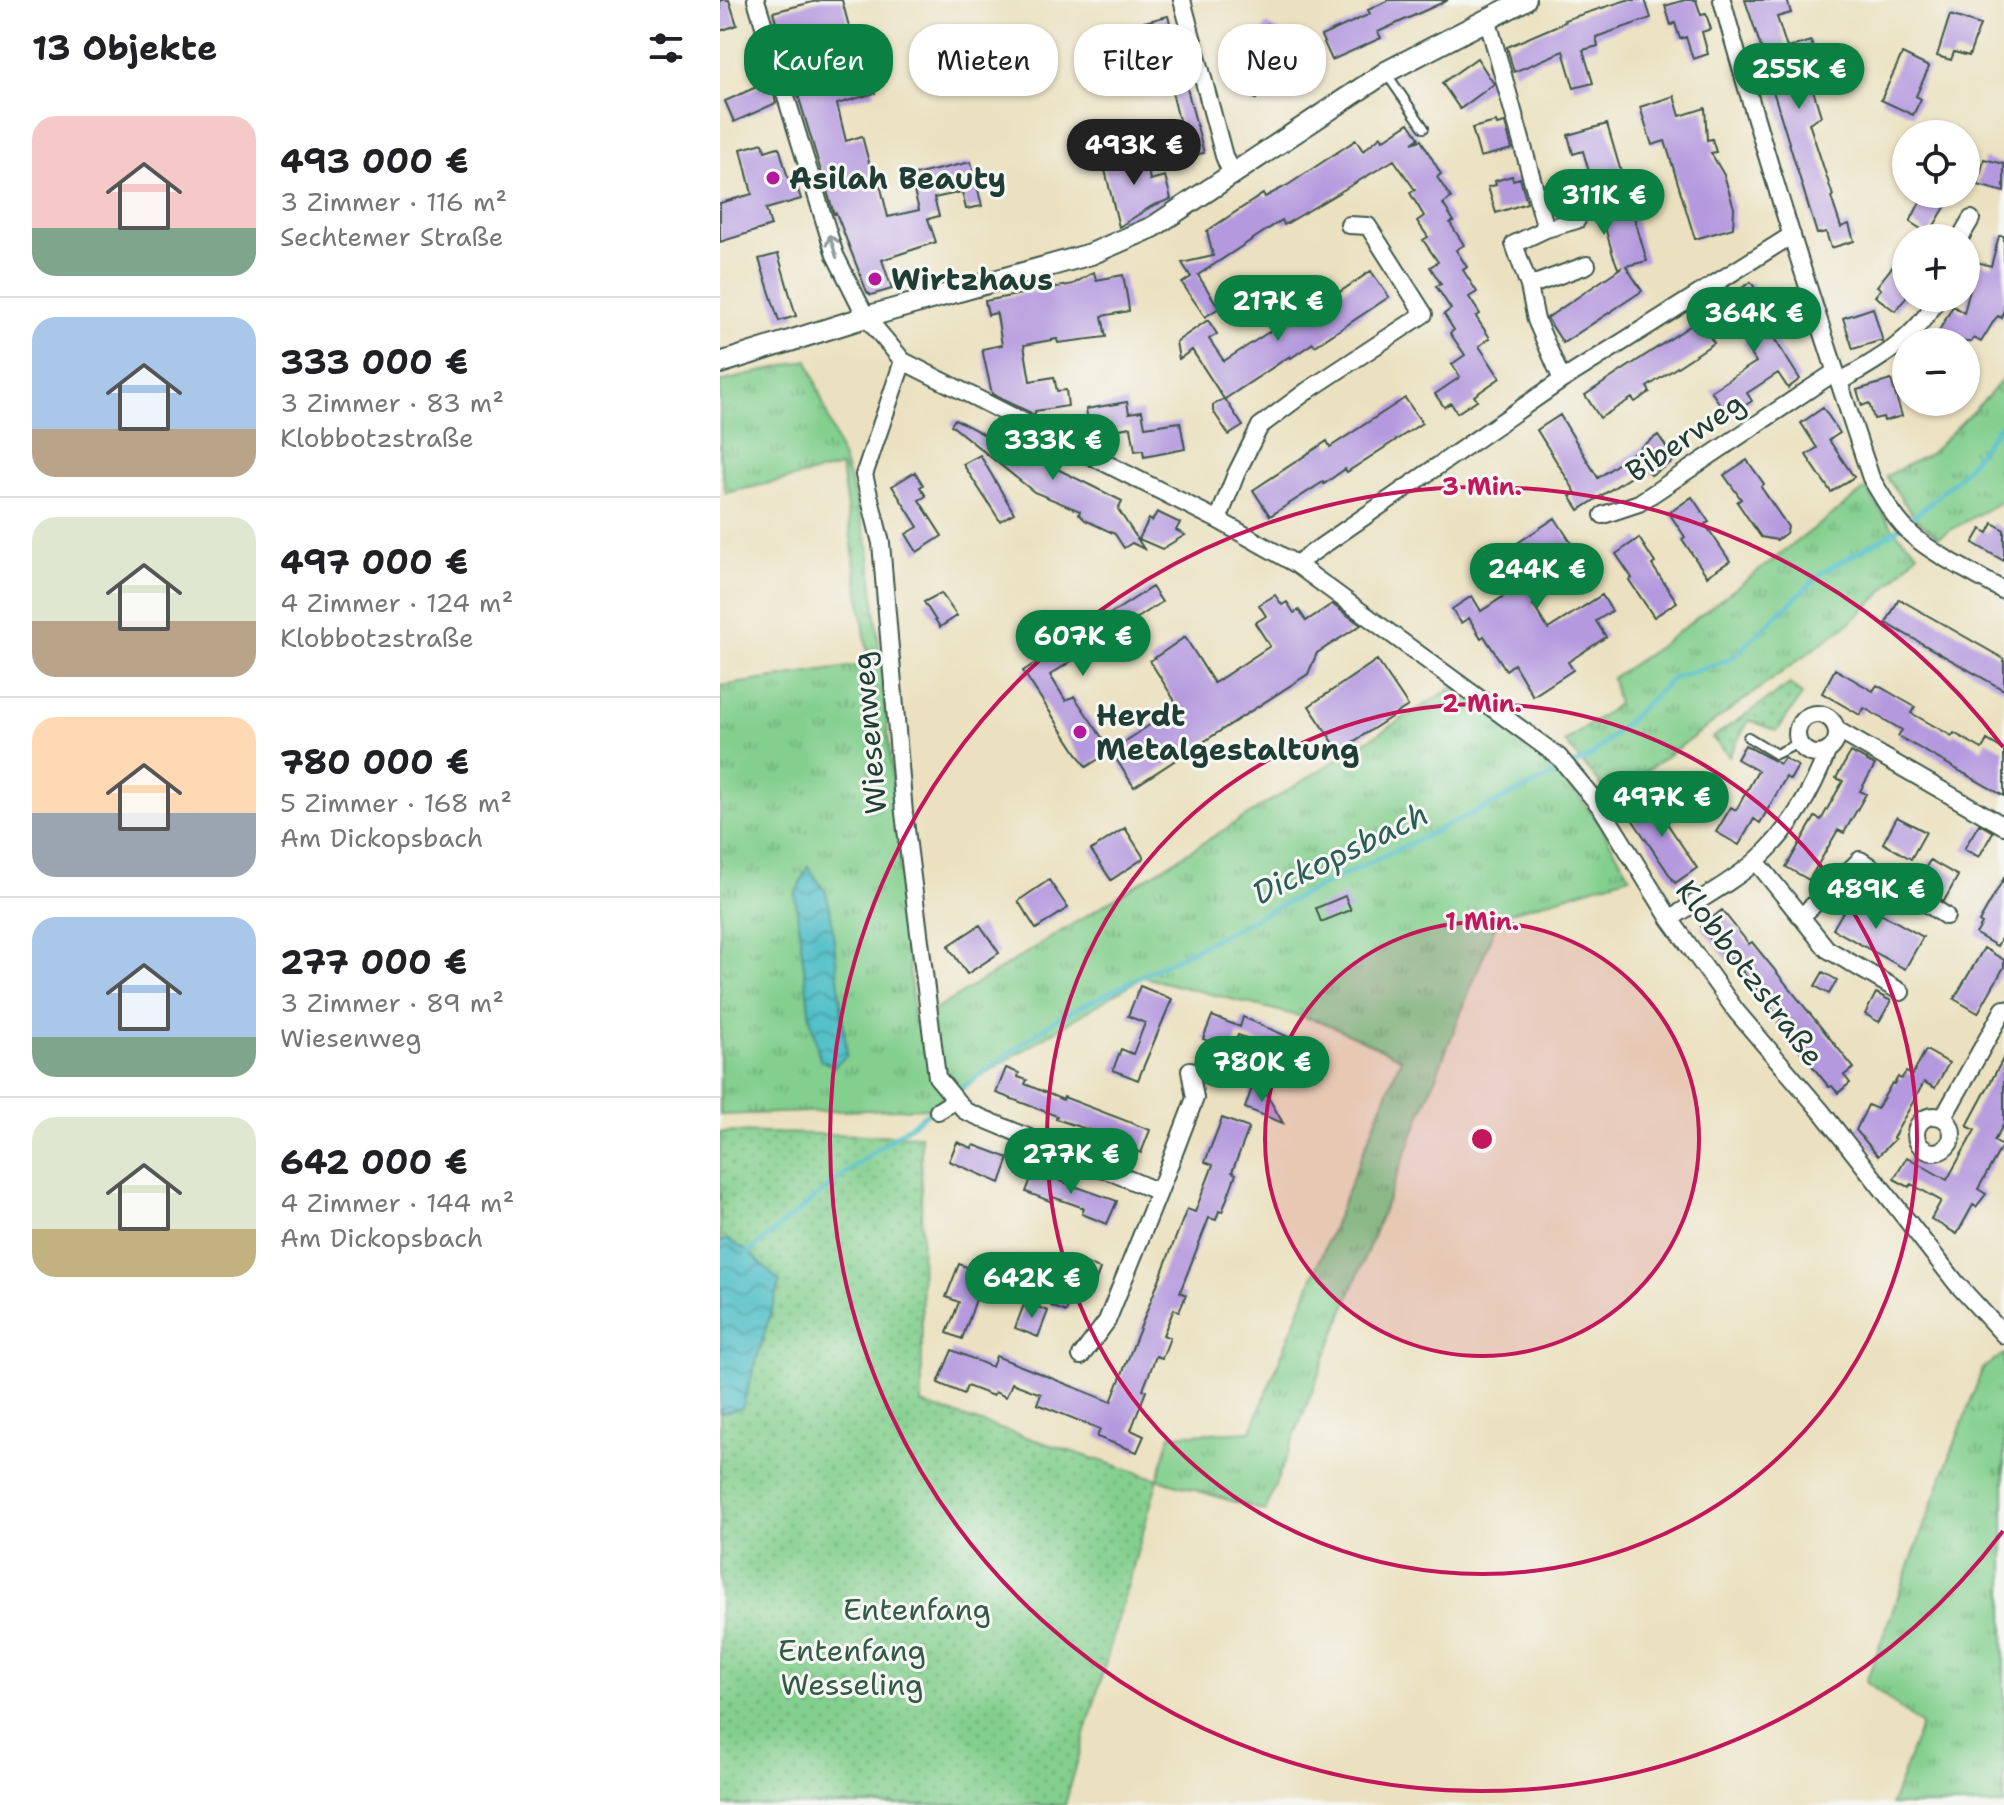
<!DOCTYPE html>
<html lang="de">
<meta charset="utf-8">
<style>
:root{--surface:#fff;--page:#f6f6f6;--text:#202124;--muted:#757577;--line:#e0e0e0;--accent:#0b8043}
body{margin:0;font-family:"Shantell Sans",sans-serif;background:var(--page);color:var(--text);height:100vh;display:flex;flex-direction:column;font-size:30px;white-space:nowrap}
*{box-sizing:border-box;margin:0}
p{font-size:26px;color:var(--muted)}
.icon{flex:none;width:44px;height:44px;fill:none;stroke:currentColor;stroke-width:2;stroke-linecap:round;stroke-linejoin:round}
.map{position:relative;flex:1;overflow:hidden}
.drawer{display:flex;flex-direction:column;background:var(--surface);width:720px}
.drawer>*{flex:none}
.banner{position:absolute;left:24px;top:24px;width:760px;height:72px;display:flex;gap:16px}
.fabs{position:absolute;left:1172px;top:120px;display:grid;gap:16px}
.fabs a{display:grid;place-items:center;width:88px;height:88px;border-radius:50%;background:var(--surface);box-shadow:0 2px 6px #0004;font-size:40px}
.price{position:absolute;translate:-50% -68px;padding:0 18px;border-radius:28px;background:var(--accent);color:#fff;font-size:26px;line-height:52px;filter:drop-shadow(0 2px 4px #0008)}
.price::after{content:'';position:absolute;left:50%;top:48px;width:24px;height:18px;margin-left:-12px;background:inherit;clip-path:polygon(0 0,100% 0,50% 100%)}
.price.selected{background:#222;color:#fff}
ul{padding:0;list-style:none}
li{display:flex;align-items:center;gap:24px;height:200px;padding:0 32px}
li+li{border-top:2px solid var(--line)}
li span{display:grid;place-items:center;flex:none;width:224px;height:160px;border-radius:24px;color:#555}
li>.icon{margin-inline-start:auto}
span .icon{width:96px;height:96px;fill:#fffc;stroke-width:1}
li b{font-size:34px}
h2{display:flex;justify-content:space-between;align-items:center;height:96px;padding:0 32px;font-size:34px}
.chip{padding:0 28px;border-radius:32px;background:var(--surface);box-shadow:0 2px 6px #0004;font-size:28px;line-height:72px}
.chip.selected{background:var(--accent);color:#fff}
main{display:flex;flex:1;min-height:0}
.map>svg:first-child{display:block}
.grass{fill:url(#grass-tufts);stroke:#518661;stroke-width:2}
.park{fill:url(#park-dots);stroke:#518661;stroke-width:2}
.water{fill:url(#water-waves);stroke:#387e7e;stroke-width:2}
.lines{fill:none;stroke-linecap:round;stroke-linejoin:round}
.stream{stroke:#51bfc7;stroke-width:5}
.building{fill:#b499de}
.service-casing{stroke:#3e5649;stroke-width:12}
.minor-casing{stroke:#3e5649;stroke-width:20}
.tertiary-casing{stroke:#3e5649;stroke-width:24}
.service{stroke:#fff;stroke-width:8}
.minor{stroke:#fff;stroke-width:16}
.tertiary{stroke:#fff;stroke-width:20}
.oneway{stroke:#8f9e9a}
.ring{fill:none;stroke:#c2185b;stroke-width:4}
.poi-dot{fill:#b5179e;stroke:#f6f6f2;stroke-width:3}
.labels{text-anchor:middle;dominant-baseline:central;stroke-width:6;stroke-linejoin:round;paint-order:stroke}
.poi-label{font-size:30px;font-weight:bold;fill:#1f3d34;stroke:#f6f6f2;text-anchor:start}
.street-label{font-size:30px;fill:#1f3d34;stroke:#f6f6f2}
.park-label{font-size:30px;fill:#335a46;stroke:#f6f6f2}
.water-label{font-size:32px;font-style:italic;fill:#2c5e59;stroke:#f6f6f2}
.centre{fill:#c2185b;stroke:#f6f6f2;stroke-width:4}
.ring-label{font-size:24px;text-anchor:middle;font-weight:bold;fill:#c2185b;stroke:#f6f6f2;stroke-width:6;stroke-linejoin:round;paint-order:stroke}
</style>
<main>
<section class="drawer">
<h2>13 Objekte<svg class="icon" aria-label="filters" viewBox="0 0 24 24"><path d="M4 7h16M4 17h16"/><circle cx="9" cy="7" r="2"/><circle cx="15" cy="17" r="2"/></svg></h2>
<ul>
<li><span style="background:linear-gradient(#f6c9c9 70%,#7fa58c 0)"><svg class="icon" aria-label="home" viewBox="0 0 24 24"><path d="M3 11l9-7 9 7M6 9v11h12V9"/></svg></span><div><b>493 000 €</b><p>3 Zimmer · 116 m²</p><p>Sechtemer Straße</p></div></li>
<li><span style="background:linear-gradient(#a9c7e8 70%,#b9a48a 0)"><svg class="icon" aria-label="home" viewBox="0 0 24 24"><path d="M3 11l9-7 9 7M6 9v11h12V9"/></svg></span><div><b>333 000 €</b><p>3 Zimmer · 83 m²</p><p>Klobbotzstraße</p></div></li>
<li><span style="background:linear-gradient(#dfe7d0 65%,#b9a48a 0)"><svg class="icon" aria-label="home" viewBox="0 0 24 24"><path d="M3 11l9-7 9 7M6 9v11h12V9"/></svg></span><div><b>497 000 €</b><p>4 Zimmer · 124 m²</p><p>Klobbotzstraße</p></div></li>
<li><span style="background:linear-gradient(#ffd9b3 60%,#9aa5b1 0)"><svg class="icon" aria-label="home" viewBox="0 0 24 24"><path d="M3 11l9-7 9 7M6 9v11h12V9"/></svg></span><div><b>780 000 €</b><p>5 Zimmer · 168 m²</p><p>Am Dickopsbach</p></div></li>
<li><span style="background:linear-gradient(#a9c7e8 75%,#7fa58c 0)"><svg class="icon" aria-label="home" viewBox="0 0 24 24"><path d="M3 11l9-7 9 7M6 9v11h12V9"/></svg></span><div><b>277 000 €</b><p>3 Zimmer · 89 m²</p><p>Wiesenweg</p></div></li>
<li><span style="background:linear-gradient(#dfe7d0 70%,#c2b280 0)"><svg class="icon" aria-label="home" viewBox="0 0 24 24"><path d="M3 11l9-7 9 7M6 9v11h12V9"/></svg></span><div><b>642 000 €</b><p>4 Zimmer · 144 m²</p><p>Am Dickopsbach</p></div></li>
</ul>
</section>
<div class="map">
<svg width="1284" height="1805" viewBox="0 0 1284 1805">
<defs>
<pattern id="grass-tufts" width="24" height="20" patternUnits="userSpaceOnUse" patternTransform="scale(2)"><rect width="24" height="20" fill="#83cf8e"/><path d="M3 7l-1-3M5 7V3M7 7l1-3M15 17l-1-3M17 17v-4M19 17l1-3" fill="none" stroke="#6ba975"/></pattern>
<pattern id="park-dots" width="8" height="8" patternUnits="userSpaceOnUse" patternTransform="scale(2)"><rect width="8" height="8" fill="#83cf8e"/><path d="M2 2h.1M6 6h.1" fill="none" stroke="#6ba975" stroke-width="1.8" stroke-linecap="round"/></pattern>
<pattern id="water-waves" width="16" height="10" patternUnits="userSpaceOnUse" patternTransform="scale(2)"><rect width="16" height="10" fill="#51bfc7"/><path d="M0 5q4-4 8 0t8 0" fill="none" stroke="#439ca2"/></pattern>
</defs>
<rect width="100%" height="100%" fill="#f6f6f2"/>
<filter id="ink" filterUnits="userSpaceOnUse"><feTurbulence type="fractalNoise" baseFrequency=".0125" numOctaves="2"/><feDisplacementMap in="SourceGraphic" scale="16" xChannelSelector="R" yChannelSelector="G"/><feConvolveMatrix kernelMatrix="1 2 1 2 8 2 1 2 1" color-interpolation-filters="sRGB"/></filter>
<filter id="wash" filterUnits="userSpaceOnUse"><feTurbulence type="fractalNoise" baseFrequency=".006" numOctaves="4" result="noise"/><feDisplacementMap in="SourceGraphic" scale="32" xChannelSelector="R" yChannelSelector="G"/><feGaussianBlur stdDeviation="1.8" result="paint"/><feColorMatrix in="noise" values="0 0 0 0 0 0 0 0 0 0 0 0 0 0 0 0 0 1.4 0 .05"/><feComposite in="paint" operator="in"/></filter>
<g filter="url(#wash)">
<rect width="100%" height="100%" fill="#ebe1c0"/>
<!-- grass -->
<path class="grass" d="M88 360 130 480 149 549 176 813 194 1023 735 686 828 758 877 820 910 876 779 916 545 1511 438 1479 450 1435 531 1431 681 1058 603 1022 423 977 209 1108 0 1115V686L149 664 121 467 6 493 0 460V382Z
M1284 377V500L1218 537 1194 517 1166 476 1211 453 1271 393Z
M1146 489 1175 531 1198 553 1159 596 1132 621 891 797 845 742 898 704 892 678 937 648Z
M1284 1354V1805H1171L1201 1725 1146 1682 1263 1368Z"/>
<!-- park -->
<path class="park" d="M1070 684 1082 695 1057 731 1029 720 1009 756 992 738Z
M0 1132 201 1136 202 1404 438 1479 345 1805H0Z"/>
<!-- water -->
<path class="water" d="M88 866 106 893 110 907 127 1055 114 1066 100 1060 90 1017 75 895Z
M7 1239 29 1252 60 1282 22 1408 0 1413V1242Z"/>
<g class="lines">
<!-- stream -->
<path class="stream" d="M234 1094 335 1020 551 910 870 757 953 678 1011 659 1103 572 1175 531 1208 505 1240 476 1284 420
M27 1256 29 1252 129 1170 213 1109"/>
</g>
<g id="blocks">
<!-- building -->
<path class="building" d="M0 0H9L17 25 0 31Z
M101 0H122L132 38 150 33 158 61 146 64 155 93 117 104 126 141 142 136 155 185 160 184 168 217 199 210 190 176 251 162 262 206 246 209 242 192 214 198 219 216 208 219 216 242 162 260 172 289 151 295 147 292 116 213 114 214 53 12Z
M669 0H728L658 32 661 38 612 60 601 36 650 14 648 10Z
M907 0H925L931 18 876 37 878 46 863 50 873 83 854 88 843 51 794 72 787 47 845 22 844 20Z
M965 0H976L981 15 986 14 991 29 982 32 988 54 973 59 966 37 960 39 955 23 951 25 945 6Z
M1025 0H1067L1071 13 1057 17 1067 48 1091 41 1105 87 1093 90 1101 116 1089 123 1113 196 1111 197 1121 227 1129 224 1134 241 1111 248 1106 232 1097 234 1050 81 1052 80Z
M1230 15 1260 25 1249 56 1234 52 1231 60 1217 56Z
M448 16 484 153 468 156 443 56 386 70 377 34Z
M547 24 574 41 536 99 509 81Z
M1182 54 1209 67 1196 96 1201 99 1193 115 1161 100Z
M757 58 774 84 740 109 722 83Z
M50 81 56 103 14 122 5 101Z
M954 96 960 116 985 108 987 140 992 139 996 152 991 153 1004 175 1014 208 1013 228 975 239 945 141 932 145 920 107Z
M776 122 777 125 785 123 792 149 760 157 752 128Z
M689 123 699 138 692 143 701 140 721 174 717 177 731 198 723 204 734 221 730 223 744 245 736 250 747 267 743 270 757 292 749 297 760 314 756 317 770 338 759 346 780 378 754 396 757 400 737 413 731 403 724 407 715 394 740 377 732 364 745 355 730 333 734 330 724 314 731 309 716 286 721 284 710 267 718 262 703 240 708 237 697 221 704 216 690 193 695 190 674 160 564 225 562 220 478 275 499 308 485 317 462 283 471 277 462 263 493 256 487 231 543 194 545 197 568 185 636 140 643 151 661 136 663 140Z
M887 124 927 261 906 266 922 291 843 343 827 318 902 267 898 268 893 255 863 151 853 154 848 135Z
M43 143 45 151 58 147 60 150 69 182 75 180 81 199 46 209 51 226 0 242V203L32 194 21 149Z
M420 152 422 162 426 161 430 180 445 176 451 199 432 206 399 227 383 162Z
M1264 159 1284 164V192L1258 185Z
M792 176 793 180 800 178 807 203 776 213 768 187 776 185 775 181Z
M1210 194H1215L1228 202 1209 234 1190 222 1202 198Z
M1279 236H1284V309L1282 318 1278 316 1275 319 1261 342 1254 338 1251 342H1246L1216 336 1233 306 1244 313 1257 262 1271 266Z
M58 254 76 316 59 321 39 259Z
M1173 266 1186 276V298L1175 311 1155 296 1161 289 1157 286Z
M651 271 669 297 595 346 593 343 571 358 570 356 505 399 523 426 509 435 493 411V405L504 399 472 350 459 359 456 342 488 320 497 334 489 339 504 361 575 315 578 320Z
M374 272 376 280 403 275 408 302 409 311 382 316 386 337 338 343 337 339 304 345 310 381 334 377 337 391 346 390 348 406 315 411V415L272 394 262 349 282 345 277 315 276 313 268 315 265 301 353 284Z
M1031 282 1047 307 1038 313 1080 379 1068 388 1058 373 1027 393 1032 401 1008 416 991 391 1036 362 1023 342 1033 336 1007 298Z
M1153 308 1163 342 1159 341 1133 349 1123 318Z
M979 320 994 343 927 387 930 392 915 402 912 398 880 418 865 395Z
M1171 380 1182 416 1164 421 1163 417 1154 419 1149 403 1142 406 1137 390Z
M685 398 702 423 627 472 625 469 604 484 603 482 550 516 533 490 607 441 610 447Z
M407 402 409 413 422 411 425 427 460 422 465 449 424 457 423 450 415 451 411 427 370 434 366 409Z
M1103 408 1120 433 1109 440 1134 477 1111 492 1086 455 1097 448 1081 423Z
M840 415 878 478 938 435 955 460 931 475 926 467 859 510 850 496 856 493 817 430Z
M235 419 276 441 284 425 305 435 297 449 402 501 398 509 424 549 412 543 404 548 395 534 365 520 359 514 360 511 314 492 231 425Z
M260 455 294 513 280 521 243 464Z
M1027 460 1044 484 1041 487 1068 527 1066 533 1057 540 1041 537 1017 502 1021 499 1004 475Z
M195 472 203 485 200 487 206 496 199 500 222 536 197 552 186 534 198 527 172 486Z
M972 497 989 522 985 524 1010 561 987 576 962 539 965 537 949 513Z
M437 512 460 523 456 530 465 535 442 549 419 539 429 519 432 521Z
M835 518 861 558 854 578 813 605 828 629 882 595 892 611 876 621 886 637 848 662 853 670 813 696 794 664 786 670 764 636 761 638 749 618 741 623 732 609 752 596 761 611 795 589 775 558Z
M1273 523 1284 530V561L1253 543 1261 529 1268 533Z
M919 538 935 563 932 565 957 602 934 617 909 580 912 578 896 554Z
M432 587 442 602 330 675 346 701 354 696 391 751 366 767 303 671Z
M221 593 237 616 220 627 204 602Z
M555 595 562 605 567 602 574 613 579 610 586 621 612 604 641 625 597 653 588 674 414 787 391 751 458 706 430 661 465 637 494 683 550 646 535 623 546 616 539 605Z
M1179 599 1284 659V690L1166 623Z
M657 660 688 706 619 751 589 706Z
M1115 669 1153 691 1157 685 1183 700 1195 707 1191 713 1232 736 1234 733 1262 749 1267 740 1284 750V796L1178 736 1182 730 1144 708 1140 715 1102 693Z
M1025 745 1060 764 1064 758 1078 766 1070 780 1066 777 1040 823 1034 819 1019 845 996 832 1011 807 1016 810 1038 771 1017 759Z
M1131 752 1155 765 1140 791 1146 794 1124 833 1118 830 1089 880 1066 867 1095 817 1101 820 1123 781 1116 778Z
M928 795 977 868 955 883 906 810Z
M1177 817 1206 832 1191 859 1163 843Z
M1259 824 1273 832 1259 857 1244 849Z
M405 828 424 858 391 880 371 850Z
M1210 860 1238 876 1224 901 1197 884Z
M1284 878V933L1277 946 1256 934 1262 924 1259 922Z
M329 880 348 908 316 929 298 901Z
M1123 892 1203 937 1185 969 1113 929 1124 910 1111 903Z
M625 896 631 910 601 922 596 908Z
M1002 910 1029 944 1032 942 1134 1068 1124 1075 1130 1083 1118 1093 1112 1086 1109 1087 1068 1036 1058 1023 1061 1020 1012 958 1008 961 981 927Z
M260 925 279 953 247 974 228 946Z
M1264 948 1284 960V967L1258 1013 1234 999Z
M1103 972 1117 980 1109 994 1095 986Z
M420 986 452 999 418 1080 393 1070 401 1049 413 1054 425 1023 408 1016Z
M1156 993 1171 1001 1159 1022 1145 1014Z
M492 1016 520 1027 523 1017 582 1043 571 1071 544 1060 549 1046 518 1035 512 1051 483 1039Z
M1206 1050 1229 1063 1215 1088 1204 1082 1173 1138 1175 1139 1158 1156 1136 1130 1148 1105 1157 1109 1172 1083 1174 1084 1178 1077 1181 1079 1186 1072 1192 1075Z
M1284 1057V1124L1274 1141 1282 1146 1258 1189 1266 1194 1256 1207 1253 1205 1237 1234 1211 1219 1221 1201 1191 1184 1189 1187 1174 1179 1187 1157 1227 1180 1255 1130 1247 1126Z
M286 1068 299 1073 298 1077 307 1080 305 1084 343 1100 344 1097 430 1130 421 1153 386 1139 387 1136 336 1119 337 1116 276 1093Z
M533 1085 544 1090 563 1123 525 1108Z
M502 1118 529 1128 512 1172 516 1174 502 1212 499 1211 496 1220 489 1218 460 1292 466 1295 459 1312 454 1309 443 1335 450 1338 442 1358 436 1356 423 1390 426 1391 411 1430 424 1436 417 1452 377 1437 380 1429 317 1404 321 1394 292 1383 286 1397 275 1392 273 1396 247 1386 244 1394 218 1383 232 1350 272 1367 276 1356 391 1402 467 1209 475 1212 493 1165 485 1162Z
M237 1142 252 1148 254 1145 289 1158 280 1183 229 1161Z
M315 1168 341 1179 340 1181 397 1201 387 1224 362 1214 364 1208 347 1202 333 1197 332 1202 306 1192Z
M357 1260 380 1269 370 1296 354 1290 346 1312 331 1306 339 1284 346 1286Z
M239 1264 265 1274 242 1339 227 1333 239 1302 226 1297Z
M305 1302 328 1311 318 1337 295 1328Z"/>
</g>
</g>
<g filter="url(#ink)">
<use href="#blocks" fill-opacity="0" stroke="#3e5649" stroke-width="2"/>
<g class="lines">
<!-- service casing -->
<g class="service-casing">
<path id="service" d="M666 73 704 128
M1028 737 1056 754 1079 743"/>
</g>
<!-- minor casing -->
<g class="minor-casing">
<path id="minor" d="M36 0 115 255 146 317 183 361 498 520 576 564 839 757 882 809 950 919 1016 1011 1101 1111 1237 1284 1284 1335
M462 0 504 156 512 175
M1002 0C1046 161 1098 320 1151 478 1163 498 1175 520 1192 535 1214 555 1257 575 1284 591
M767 18 826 229 794 244 809 286
M826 229 857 220
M1240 238 1251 219
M183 361 144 475 161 543 184 813 217 1077 245 1111 439 1192
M842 380 816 320 809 286 867 265
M1119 382C1161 358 1193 341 1218 298
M883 515 919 503 1115 372
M498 520 516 474 540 426 587 391 704 314 648 226 629 225
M576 564 842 380 1072 235
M1077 734a20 20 0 1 1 40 0a20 20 0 1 1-40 0Z
M1117 730 1284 826
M1036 861 1107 949 1181 992
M1082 916 1140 860 1226 916
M950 919C978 900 1013 882 1037 860 1069 831 1092 792 1107 752
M218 1111 236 1100
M1196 1134a18 18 0 1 1 36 0a18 18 0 1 1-36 0Z
M1223 1118 1284 1009
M361 1356 387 1321 439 1192 475 1098 470 1070"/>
</g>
<!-- tertiary casing -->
<g class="tertiary-casing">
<path id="tertiary" d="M0 363 146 317 371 254 433 227 666 72 805 0"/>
</g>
<!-- service -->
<use href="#service" class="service"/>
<!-- minor -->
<use href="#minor" class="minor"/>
<!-- tertiary -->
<use href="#tertiary" class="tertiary"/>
</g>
<!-- one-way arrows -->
<defs><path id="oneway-shaft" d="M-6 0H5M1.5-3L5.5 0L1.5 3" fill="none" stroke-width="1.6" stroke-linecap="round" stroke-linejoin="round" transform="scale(2)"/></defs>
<use class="oneway" href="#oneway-shaft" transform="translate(113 246) rotate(-108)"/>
</g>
<!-- distance rings -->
<circle cx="762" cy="1139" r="217" fill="#c2185b" fill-opacity=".12"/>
<g class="ring">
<circle cx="762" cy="1139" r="217"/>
<circle cx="762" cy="1139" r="435"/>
<path d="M1283 1531A652 652 0 1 1 1283 747"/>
</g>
<!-- markers -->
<g class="poi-dot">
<circle cx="53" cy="178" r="8"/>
<circle cx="155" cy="279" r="8"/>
<circle cx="360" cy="732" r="8"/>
</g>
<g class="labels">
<!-- poi labels -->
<g class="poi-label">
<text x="69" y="178">Asilah Beauty</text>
<text x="171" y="279">Wirtzhaus</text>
<text x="376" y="715">Herdt<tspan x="376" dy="34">Metalgestaltung</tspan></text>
</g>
<!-- street labels -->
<g class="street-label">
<text transform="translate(965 437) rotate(-34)">Biberweg</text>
<text transform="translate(149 733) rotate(-95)">Wiesenweg</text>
<text transform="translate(1030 973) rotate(53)">Klobbotzstraße</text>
</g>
<!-- park labels -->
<g class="park-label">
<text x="197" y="1609">Entenfang</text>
<text x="132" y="1650">Entenfang<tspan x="132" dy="34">Wesseling</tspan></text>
</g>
<!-- water labels -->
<g class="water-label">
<text transform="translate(620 853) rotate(-26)">Dickopsbach</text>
</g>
</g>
<circle cx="762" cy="1139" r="12" class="centre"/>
<g class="ring-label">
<text x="762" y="495">3 Min.</text>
<text x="762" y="712">2 Min.</text>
<text x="762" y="930">1 Min.</text>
</g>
</svg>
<div class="fabs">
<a><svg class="icon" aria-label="locate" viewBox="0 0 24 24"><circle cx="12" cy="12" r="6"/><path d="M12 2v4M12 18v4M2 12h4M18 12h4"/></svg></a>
<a>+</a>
<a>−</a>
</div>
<b class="price" style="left:1079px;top:111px">255K €</b>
<b class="price selected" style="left:414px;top:187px">493K €</b>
<b class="price" style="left:884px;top:237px">311K €</b>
<b class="price" style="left:558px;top:343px">217K €</b>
<b class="price" style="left:1034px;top:355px">364K €</b>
<b class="price" style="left:333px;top:482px">333K €</b>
<b class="price" style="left:817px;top:611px">244K €</b>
<b class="price" style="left:363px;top:678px">607K €</b>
<b class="price" style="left:942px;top:839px">497K €</b>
<b class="price" style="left:1156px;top:931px">489K €</b>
<b class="price" style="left:542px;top:1104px">780K €</b>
<b class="price" style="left:351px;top:1196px">277K €</b>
<b class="price" style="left:312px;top:1320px">642K €</b>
<div class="banner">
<a class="chip selected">Kaufen</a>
<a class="chip">Mieten</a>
<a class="chip">Filter</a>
<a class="chip">Neu</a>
</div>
</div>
</main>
